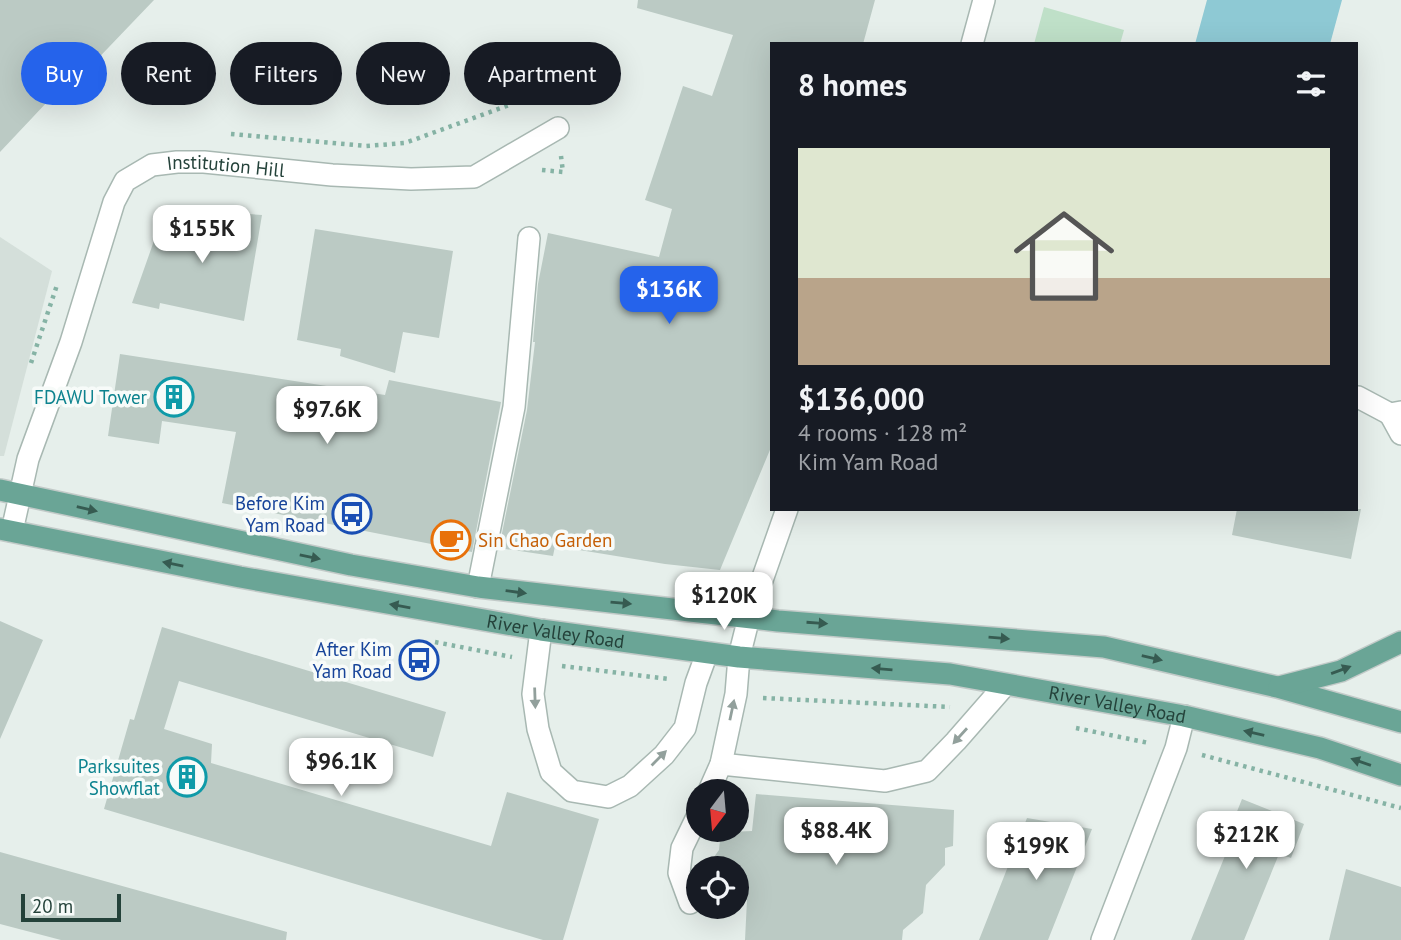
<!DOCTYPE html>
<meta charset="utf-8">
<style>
:root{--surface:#171b24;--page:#20242c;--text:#f1f3f6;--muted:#9ea1a6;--line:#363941;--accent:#2563eb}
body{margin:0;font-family:"PT Sans",sans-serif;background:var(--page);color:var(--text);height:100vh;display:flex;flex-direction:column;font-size:26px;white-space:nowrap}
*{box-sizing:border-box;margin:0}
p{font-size:23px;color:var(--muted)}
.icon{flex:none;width:38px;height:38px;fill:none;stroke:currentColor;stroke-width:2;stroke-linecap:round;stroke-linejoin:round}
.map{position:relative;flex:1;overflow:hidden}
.side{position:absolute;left:770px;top:42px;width:588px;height:469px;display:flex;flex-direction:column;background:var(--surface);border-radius:0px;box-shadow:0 7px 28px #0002}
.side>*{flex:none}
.hud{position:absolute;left:21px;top:42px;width:644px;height:63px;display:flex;gap:14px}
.needle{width:46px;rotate:196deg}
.fabs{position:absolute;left:686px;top:779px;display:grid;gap:14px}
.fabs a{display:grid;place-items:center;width:63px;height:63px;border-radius:50%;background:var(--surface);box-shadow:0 7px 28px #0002;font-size:35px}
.scale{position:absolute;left:21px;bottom:18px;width:100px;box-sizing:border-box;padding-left:7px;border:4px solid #24423a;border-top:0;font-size:19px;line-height:24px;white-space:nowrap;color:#24423a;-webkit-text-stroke:5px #f7fbf9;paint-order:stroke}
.price{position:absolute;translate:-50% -60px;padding:0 16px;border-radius:14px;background:#fff;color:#222;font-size:23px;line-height:46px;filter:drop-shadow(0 2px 4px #0008)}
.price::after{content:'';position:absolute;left:50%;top:42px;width:21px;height:16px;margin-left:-10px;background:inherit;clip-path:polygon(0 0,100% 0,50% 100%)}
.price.current{background:var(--accent);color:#fff}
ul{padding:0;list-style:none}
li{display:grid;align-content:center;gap:14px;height:371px;padding:0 28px}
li+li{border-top:2px solid var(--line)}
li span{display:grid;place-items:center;height:217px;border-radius:0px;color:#555}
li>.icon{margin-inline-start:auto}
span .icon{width:126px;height:126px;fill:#fffc;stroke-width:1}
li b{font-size:30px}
h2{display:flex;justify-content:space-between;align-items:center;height:84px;padding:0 28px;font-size:30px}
.chip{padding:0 24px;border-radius:32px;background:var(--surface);box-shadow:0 7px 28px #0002;font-size:24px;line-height:63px}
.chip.current{background:var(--accent);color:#fff}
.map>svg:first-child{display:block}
.built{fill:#d4dfda}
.green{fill:#bfe0c8}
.water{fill:#8ec9d4}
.building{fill:#bbcac4}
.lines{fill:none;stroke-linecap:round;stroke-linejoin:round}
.minor-casing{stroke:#a8b8b2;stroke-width:24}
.major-casing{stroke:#c2cac8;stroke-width:24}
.path{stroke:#86b3a5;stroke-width:4.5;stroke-dasharray:3.5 5;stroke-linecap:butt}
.minor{stroke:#fff;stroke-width:21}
.major{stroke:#6aa596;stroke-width:21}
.oneway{fill:#365b51}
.oneway2{fill:#92a09c}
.labels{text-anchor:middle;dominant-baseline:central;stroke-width:7;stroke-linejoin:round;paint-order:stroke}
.street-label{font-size:19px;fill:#24423a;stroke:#f7fbf9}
.culture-label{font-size:19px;fill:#0d838f;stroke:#f7fbf9;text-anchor:end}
.transit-label{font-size:19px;fill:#164399;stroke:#f7fbf9;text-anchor:end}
.food-label{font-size:19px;fill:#c56008;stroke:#f7fbf9;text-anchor:start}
</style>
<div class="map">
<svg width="1401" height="940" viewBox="0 0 1401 940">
<rect width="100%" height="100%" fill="#e6efeb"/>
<!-- built -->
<path class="built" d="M0 237 52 271 4 456H0Z"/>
<!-- green -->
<path class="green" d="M1044 7 1124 30 1120 44H1034Z"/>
<!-- water -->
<path class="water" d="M1207 0H1342L1330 44H1195Z"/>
<!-- building -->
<path class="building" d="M0 0H154L86 71 81 66 0 152Z
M638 0H875L863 44H772V445L720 570 665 564 555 546 553 556 499 548 527 410 535 342H533L538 284 548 233 659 257 672 209 645 200 683 86 712 96 733 35 637 8Z
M191 211 220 215 221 212 262 215 244 321 160 303 159 309 132 303 161 221 189 228Z
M315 229 453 251 439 338 403 332 395 373 340 356 341 349 297 340Z
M120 354 385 395 389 380 501 402 472 552 222 503 236 432 162 421 159 444 108 436Z
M1237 509H1361L1351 559 1232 535Z
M0 621 43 640 0 739Z
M162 627 446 712 433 757 179 681 164 729 212 744 211 763 491 846 507 792 599 819 563 940H543L104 809 130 719 134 720Z
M756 794 954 810 953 846 945 848V865L926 885 923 913 903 930 902 940H745L748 880 737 879V868H706L719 850 720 840 729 832 752 831Z
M1242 799 1304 824 1291 858 1279 854 1244 940H1191L1235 831 1230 829Z
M1027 818 1092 829 1048 940H979Z
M0 852 287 932 286 940H61L0 924Z
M1346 869 1401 887V940H1329Z"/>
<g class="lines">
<!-- minor casing -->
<g class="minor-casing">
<g id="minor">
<path d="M972 44 984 0"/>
<path d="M1358 397 1390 414 1401 412"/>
<path d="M1390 414 1401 434"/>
<path id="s1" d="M12 531 28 459 71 342 114 202 125 181 152 165 177 162H204L332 175 411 179 474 177 558 128"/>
<path d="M478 587 514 407 529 238"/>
<path d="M541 630 533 694 538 729 551 772 572 791 608 797 630 786 664 755 685 728 696 683 707 653"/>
<path d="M721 764 885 781 927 771 956 741 1005 685"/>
<path d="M709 791 721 764 736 694 739 657 749 617 787 509"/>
<path d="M690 903 679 873 682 848 698 815"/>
<path d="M1102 940 1176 748 1184 716"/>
</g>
</g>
<!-- major casing -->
<g class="major-casing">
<g id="major">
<path d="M0 490 351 565 478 587 778 621 1104 647 1277 687 1401 722"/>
<path id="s2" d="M0 529 240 577 541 630 739 657 950 674 1184 716 1320 748 1401 775"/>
<path d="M1279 687 1341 671 1401 642"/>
</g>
</g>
<!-- path -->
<path class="path" d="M231 134 366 146 405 143 512 104
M542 170 563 172 561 156
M31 363 57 285
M435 642 512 657
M562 666 669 679
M763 698 950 707
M1076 728 1149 743
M1202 755 1401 808"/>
<!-- minor -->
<use href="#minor" class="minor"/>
<!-- major -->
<use href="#major" class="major"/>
</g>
<!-- one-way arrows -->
<defs><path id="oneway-solid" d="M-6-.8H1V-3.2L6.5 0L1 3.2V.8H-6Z" transform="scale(1.75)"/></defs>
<g class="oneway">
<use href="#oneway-solid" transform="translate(87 509) rotate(13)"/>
<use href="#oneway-solid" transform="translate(310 557) rotate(12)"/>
<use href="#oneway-solid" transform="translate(173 564) rotate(-169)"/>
<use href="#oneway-solid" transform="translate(516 592) rotate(8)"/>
<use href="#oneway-solid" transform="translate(621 603) rotate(5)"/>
<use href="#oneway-solid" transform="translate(400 606) rotate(-170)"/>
<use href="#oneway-solid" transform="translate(817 623) rotate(4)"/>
<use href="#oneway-solid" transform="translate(999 638) rotate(5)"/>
<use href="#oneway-solid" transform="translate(1152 658) rotate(13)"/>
<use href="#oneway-solid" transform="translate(882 669) rotate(-175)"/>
<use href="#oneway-solid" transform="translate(1341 670) rotate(-20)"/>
<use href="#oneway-solid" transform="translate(1254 733) rotate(-167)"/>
<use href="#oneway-solid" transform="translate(1361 762) rotate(-161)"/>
</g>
<g class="oneway2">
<use href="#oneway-solid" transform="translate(535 698) rotate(88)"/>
<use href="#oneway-solid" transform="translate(732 710) rotate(-78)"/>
<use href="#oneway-solid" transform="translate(960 736) rotate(132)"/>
<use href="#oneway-solid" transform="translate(659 758) rotate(-45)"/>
</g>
<!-- icons -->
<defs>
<g id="building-ring" transform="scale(2.0125)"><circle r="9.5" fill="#f7fbf9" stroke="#0f9aa8" stroke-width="1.5"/><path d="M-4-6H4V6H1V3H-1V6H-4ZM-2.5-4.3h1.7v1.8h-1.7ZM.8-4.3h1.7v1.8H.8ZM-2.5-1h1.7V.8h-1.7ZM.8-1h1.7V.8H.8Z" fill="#0f9aa8"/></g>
<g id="bus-ring" transform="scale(2.0125)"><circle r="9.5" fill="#f7fbf9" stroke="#1a4fb4" stroke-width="1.5"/><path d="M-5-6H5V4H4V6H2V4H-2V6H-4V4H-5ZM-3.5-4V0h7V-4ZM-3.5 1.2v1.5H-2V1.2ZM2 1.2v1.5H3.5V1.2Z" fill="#1a4fb4"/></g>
<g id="cafe-ring" transform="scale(2.0125)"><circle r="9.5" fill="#f7fbf9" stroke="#e8710a" stroke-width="1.5"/><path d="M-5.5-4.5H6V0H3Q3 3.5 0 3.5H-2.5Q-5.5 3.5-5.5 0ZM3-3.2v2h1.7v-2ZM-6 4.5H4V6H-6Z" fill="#e8710a"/></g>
</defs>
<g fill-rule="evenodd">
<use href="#building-ring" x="174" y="397"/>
<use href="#bus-ring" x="352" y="514"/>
<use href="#cafe-ring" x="451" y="540"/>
<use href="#bus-ring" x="419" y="660"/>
<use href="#building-ring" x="187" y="777"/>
</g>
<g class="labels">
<!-- street labels -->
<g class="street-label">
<text stroke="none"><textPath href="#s1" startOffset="474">Institution Hill</textPath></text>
<text stroke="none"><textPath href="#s2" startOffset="565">River Valley Road</textPath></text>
<text stroke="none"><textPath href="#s2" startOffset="1132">River Valley Road</textPath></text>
</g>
<!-- culture labels -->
<g class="culture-label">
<text x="147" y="397">FDAWU Tower</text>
<text x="160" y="766">Parksuites<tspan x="160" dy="22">Showflat</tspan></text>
</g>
<!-- transit labels -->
<g class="transit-label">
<text x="325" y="503">Before Kim<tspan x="325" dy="22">Yam Road</tspan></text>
<text x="392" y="649">After Kim<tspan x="392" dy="22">Yam Road</tspan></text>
</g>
<!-- food labels -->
<g class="food-label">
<text x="478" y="540">Sin Chao Garden</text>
</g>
</g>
</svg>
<div class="fabs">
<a><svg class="needle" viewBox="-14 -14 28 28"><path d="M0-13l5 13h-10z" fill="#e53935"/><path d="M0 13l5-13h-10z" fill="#9ea1a6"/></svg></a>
<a><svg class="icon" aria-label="locate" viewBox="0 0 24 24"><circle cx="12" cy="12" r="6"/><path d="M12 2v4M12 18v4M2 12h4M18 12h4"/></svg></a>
</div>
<div class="scale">20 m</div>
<b class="price" style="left:202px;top:265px">$155K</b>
<b class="price current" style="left:669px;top:326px">$136K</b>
<b class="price" style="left:327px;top:446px">$97.6K</b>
<b class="price" style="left:724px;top:632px">$120K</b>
<b class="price" style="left:341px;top:798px">$96.1K</b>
<b class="price" style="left:836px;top:867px">$88.4K</b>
<b class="price" style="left:1246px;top:871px">$212K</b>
<b class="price" style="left:1036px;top:882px">$199K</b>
<div class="hud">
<a class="chip current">Buy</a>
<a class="chip">Rent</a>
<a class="chip">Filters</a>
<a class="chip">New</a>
<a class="chip">Apartment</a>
</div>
<section class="side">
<h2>8 homes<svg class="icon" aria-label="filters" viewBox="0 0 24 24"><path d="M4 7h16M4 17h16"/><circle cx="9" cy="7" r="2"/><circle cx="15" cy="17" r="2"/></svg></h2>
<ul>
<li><span style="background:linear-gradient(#dfe7d0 60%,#b9a48a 0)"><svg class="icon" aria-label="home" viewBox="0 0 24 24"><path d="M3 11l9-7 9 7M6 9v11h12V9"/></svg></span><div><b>$136,000</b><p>4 rooms · 128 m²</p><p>Kim Yam Road</p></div></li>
</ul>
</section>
</div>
